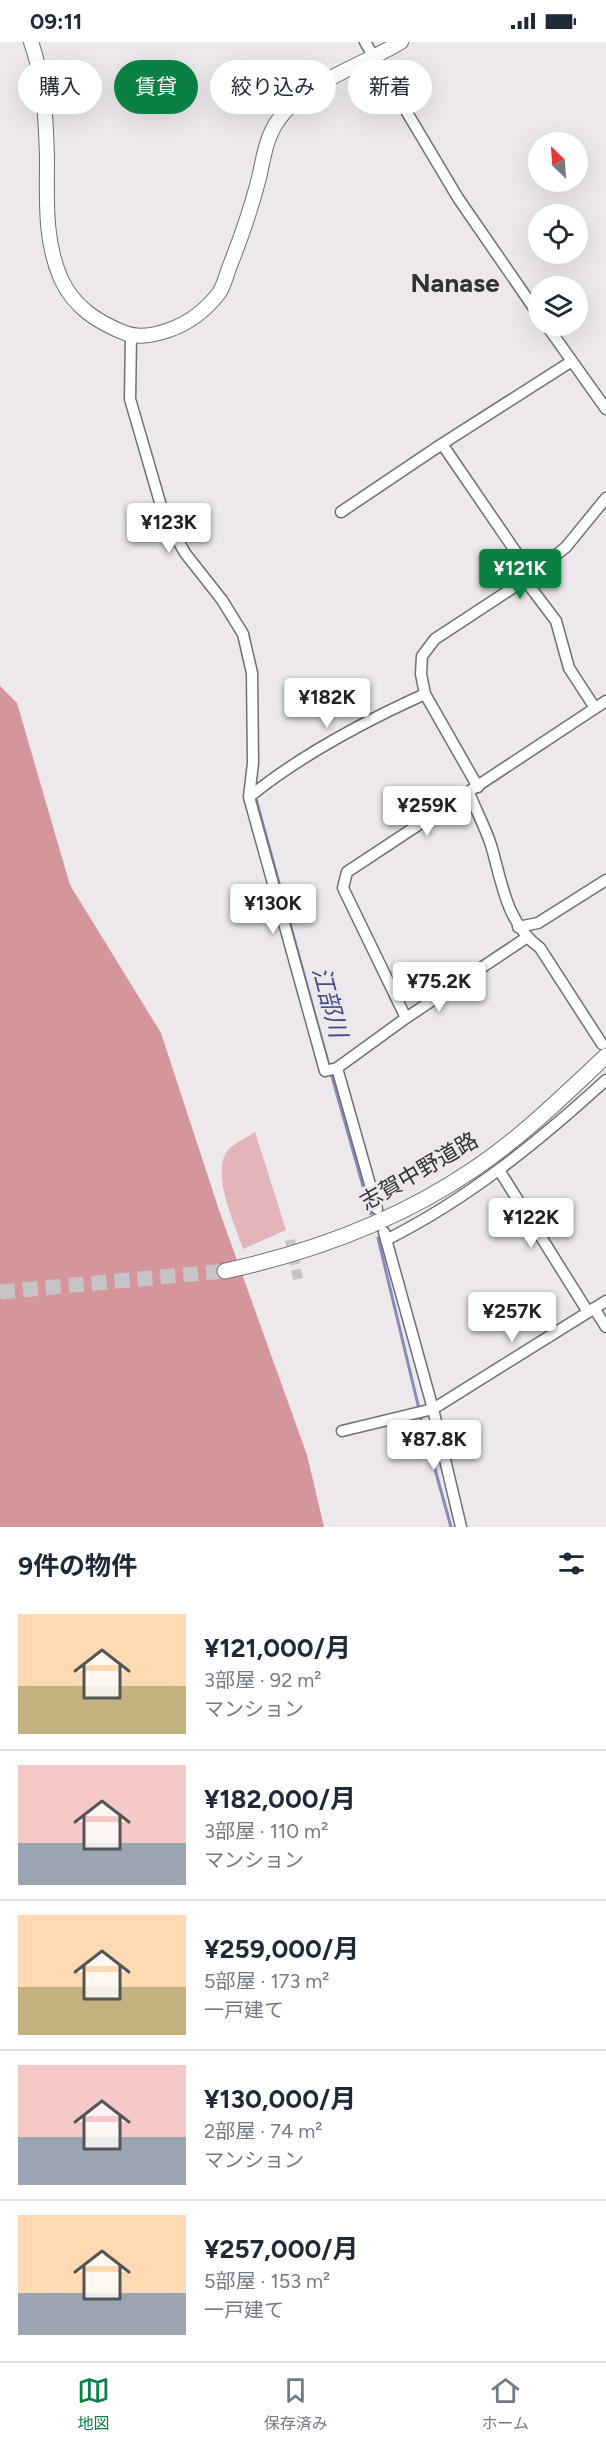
<!DOCTYPE html>
<html lang="ja">
<meta charset="utf-8">
<style>
:root{--surface:#fff;--page:#f2f2f3;--text:#1f2937;--muted:#747a83;--line:#e0e1e3;--accent:#0b8043}
body{margin:0;font-family:Figtree,"Noto Sans JP",sans-serif;background:var(--page);color:var(--text);height:100vh;display:flex;flex-direction:column;font-size:22px;white-space:nowrap}
*{box-sizing:border-box;margin:0}
p{font-size:20px;color:var(--muted)}
.icon{flex:none;width:33px;height:33px;fill:none;stroke:currentColor;stroke-width:2;stroke-linecap:round;stroke-linejoin:round}
.map{position:relative;height:1485px;overflow:hidden}
.drawer{display:flex;flex-direction:column;background:var(--surface);flex:1}
.drawer>*{flex:none}
.top-card{position:absolute;left:18px;top:18px;width:570px;height:54px;display:flex;gap:12px}
.needle{width:39px;rotate:335deg}
.tools{position:absolute;left:528px;top:90px;display:grid;gap:12px}
.tools a{display:grid;place-items:center;width:60px;height:60px;border-radius:50%;background:var(--surface);box-shadow:0 6px 24px #0002;font-size:30px}
.price{position:absolute;translate:-50% -51px;padding:0 14px;border-radius:6px;background:#fff;color:#222;font-size:20px;line-height:39px;filter:drop-shadow(0 2px 3px #0008)}
.price::after{content:'';position:absolute;left:50%;top:36px;width:18px;height:14px;margin-left:-9px;background:inherit;clip-path:polygon(0 0,100% 0,50% 100%)}
.price.active{background:var(--accent);color:#fff}
ul{padding:0;list-style:none}
li{display:flex;align-items:center;gap:18px;height:150px;padding:0 18px}
li+li{border-top:2px solid var(--line)}
li span{display:grid;place-items:center;flex:none;width:168px;height:120px;border-radius:0px;color:#555}
li>.icon{margin-inline-start:auto}
span .icon{width:72px;height:72px;fill:#fffc;stroke-width:1}
li b{font-size:26px}
h2{display:flex;justify-content:space-between;align-items:center;height:72px;padding:0 18px;font-size:26px}
.tag{padding:0 21px;border-radius:27px;background:var(--surface);box-shadow:0 6px 24px #0002;font-size:21px;line-height:54px}
.tag.active{background:var(--accent);color:#fff}
.status{display:flex;justify-content:space-between;align-items:center;height:42px;padding:0 30px;background:var(--surface);direction:ltr}
.status svg{height:16px;fill:currentColor}
.tabs{display:flex;justify-content:space-around;align-items:center;height:84px;border-top:2px solid var(--line);background:var(--surface);font-size:16px;color:var(--muted)}
.tabs a{display:grid;justify-items:center;gap:3px}
.tabs .active{color:var(--accent)}
.map>svg:first-child{display:block}
.green{fill:#e3b5b8}
.forest{fill:#d4969b}
.lines{fill:none;stroke-linecap:round;stroke-linejoin:round}
.stream{stroke:#868bbe;stroke-width:3}
.street-tunnel{stroke:#c7c3c7;stroke-width:10;stroke-dasharray:10 5;stroke-linecap:butt}
.primary-tunnel{stroke:#c7c3c7;stroke-width:15;stroke-dasharray:15 8;stroke-linecap:butt}
.street-casing{stroke:#726e72;stroke-width:13}
.secondary-casing{stroke:#726e72;stroke-width:16}
.primary-casing{stroke:#726e72;stroke-width:17}
.street{stroke:#fff;stroke-width:10}
.secondary{stroke:#fff;stroke-width:14}
.primary{stroke:#fff;stroke-width:15}
.labels{text-anchor:middle;dominant-baseline:central;stroke-width:6;stroke-linejoin:round;paint-order:stroke}
.street-label{font-size:22px;fill:#333133;stroke:#ece8ec}
.water-label{font-size:24px;font-style:italic;fill:#47498b;stroke:#ece8ec}
.quarter-label{font-size:26px;font-weight:bold;fill:#333133;stroke:#ece8ec}
</style>
<div class="status"><b>09:11</b><svg viewBox="0 0 49 12"><path d="M0 12V9h3v3zM5 12V6h3v6zM10 12V3h3v9zM15 12V0h3v12zM26 1h20v11H26zM47 4h2v5h-2z"/></svg></div>
<div class="map">
<svg width="606" height="1485" viewBox="0 0 606 1485">
<rect width="100%" height="100%" fill="#ece8ec"/>
<!-- green -->
<path class="green" d="M255 1090 286 1188 243 1207C235 1182 210 1131 228 1108 234 1101 248 1095 255 1090Z"/>
<!-- forest -->
<path class="forest" d="M0 644 17 661 70 843 161 991 219 1168 307 1413 324 1485H0Z"/>
<g class="lines">
<!-- stream -->
<path class="stream" d="M256 757 329 1024
M331 1031 371 1172
M378 1196 419 1367
M420 1373 451 1485"/>
<!-- street-tunnel -->
<path class="street-tunnel" d="M290 1198 298 1237"/>
<!-- primary-tunnel -->
<path class="primary-tunnel" d="M0 1250 225 1229"/>
<!-- street casing -->
<g class="street-casing">
<path id="street" d="M365 0 458 156 538 272
M547 284 606 367
M131 293 130 357 164 474 185 511 222 558 243 592 252 631 253 721 249 755 325 1029 337 1026 377 1167
M442 402 531 532
M341 470 442 402 572 319
M525 538 556 579 569 626 595 666
M478 745 425 652 421 632 422 614 435 597 525 538 566 505 606 456
M469 751C476 768 485 785 491 803 502 840 506 881 540 906L602 1002
M249 755C301 713 363 680 425 652
M518 885 538 881 606 838
M406 976 343 846 347 830 606 659
M337 1026 406 976 526 896
M499 1128 588 1270
M384 1190 433 1367 461 1485
M386 1198C468 1157 538 1100 606 1038
M594 1266 606 1285
M342 1389 433 1367 606 1259"/>
</g>
<!-- secondary casing -->
<g class="secondary-casing">
<path id="secondary" d="M31 0C44 36 46 78 47 116 47 157 44 198 61 237 74 265 97 280 125 291 138 296 155 293 169 288 189 281 206 268 219 251 224 244 226 234 229 226 241 196 251 167 259 136 263 118 266 96 277 80 301 42 363 23 401 0"/>
</g>
<!-- primary casing -->
<g class="primary-casing">
<path id="primary" d="M225 1229C313 1210 399 1178 474 1127 522 1095 564 1053 606 1014"/>
</g>
<!-- street -->
<use href="#street" class="street"/>
<!-- secondary -->
<use href="#secondary" class="secondary"/>
<!-- primary -->
<use href="#primary" class="primary"/>
</g>
<g class="labels">
<!-- street labels -->
<g class="street-label">
<text transform="translate(419 1129) rotate(-30)">志賀中野道路</text>
</g>
<!-- water labels -->
<g class="water-label">
<text transform="translate(330 960) rotate(75)">江部川</text>
</g>
<!-- quarter labels -->
<g class="quarter-label">
<text x="455" y="241">Nanase</text>
</g>
</g>
</svg>
<div class="tools">
<a><svg class="needle" viewBox="-14 -14 28 28"><path d="M0-13l5 13h-10z" fill="#e53935"/><path d="M0 13l5-13h-10z" fill="#747a83"/></svg></a>
<a><svg class="icon" aria-label="locate" viewBox="0 0 24 24"><circle cx="12" cy="12" r="6"/><path d="M12 2v4M12 18v4M2 12h4M18 12h4"/></svg></a>
<a><svg class="icon" aria-label="layers" viewBox="0 0 24 24"><path d="M12 4l9 5-9 5-9-5zM3 14l9 5 9-5"/></svg></a>
</div>
<b class="price" style="left:169px;top:512px">¥123K</b>
<b class="price active" style="left:520px;top:558px">¥121K</b>
<b class="price" style="left:327px;top:687px">¥182K</b>
<b class="price" style="left:427px;top:795px">¥259K</b>
<b class="price" style="left:273px;top:893px">¥130K</b>
<b class="price" style="left:439px;top:971px">¥75.2K</b>
<b class="price" style="left:531px;top:1207px">¥122K</b>
<b class="price" style="left:512px;top:1301px">¥257K</b>
<b class="price" style="left:434px;top:1429px">¥87.8K</b>
<div class="top-card">
<a class="tag">購入</a>
<a class="tag active">賃貸</a>
<a class="tag">絞り込み</a>
<a class="tag">新着</a>
</div>
</div>
<section class="drawer">
<h2>9件の物件<svg class="icon" aria-label="filters" viewBox="0 0 24 24"><path d="M4 7h16M4 17h16"/><circle cx="9" cy="7" r="2"/><circle cx="15" cy="17" r="2"/></svg></h2>
<ul>
<li><span style="background:linear-gradient(#ffd9b3 60%,#c2b280 0)"><svg class="icon" aria-label="home" viewBox="0 0 24 24"><path d="M3 11l9-7 9 7M6 9v11h12V9"/></svg></span><div><b>¥121,000/月</b><p>3部屋 · 92 m²</p><p>マンション</p></div></li>
<li><span style="background:linear-gradient(#f6c9c9 65%,#9aa5b1 0)"><svg class="icon" aria-label="home" viewBox="0 0 24 24"><path d="M3 11l9-7 9 7M6 9v11h12V9"/></svg></span><div><b>¥182,000/月</b><p>3部屋 · 110 m²</p><p>マンション</p></div></li>
<li><span style="background:linear-gradient(#ffd9b3 60%,#c2b280 0)"><svg class="icon" aria-label="home" viewBox="0 0 24 24"><path d="M3 11l9-7 9 7M6 9v11h12V9"/></svg></span><div><b>¥259,000/月</b><p>5部屋 · 173 m²</p><p>一戸建て</p></div></li>
<li><span style="background:linear-gradient(#f6c9c9 60%,#9aa5b1 0)"><svg class="icon" aria-label="home" viewBox="0 0 24 24"><path d="M3 11l9-7 9 7M6 9v11h12V9"/></svg></span><div><b>¥130,000/月</b><p>2部屋 · 74 m²</p><p>マンション</p></div></li>
<li><span style="background:linear-gradient(#ffd9b3 65%,#9aa5b1 0)"><svg class="icon" aria-label="home" viewBox="0 0 24 24"><path d="M3 11l9-7 9 7M6 9v11h12V9"/></svg></span><div><b>¥257,000/月</b><p>5部屋 · 153 m²</p><p>一戸建て</p></div></li>
</ul>
</section>
<nav class="tabs">
<a class="active"><svg class="icon" aria-label="map" viewBox="0 0 24 24"><path d="M3 6l6-2 6 2 6-2v14l-6 2-6-2-6 2zM9 4v14M15 6v14"/></svg>地図</a>
<a><svg class="icon" aria-label="saved" viewBox="0 0 24 24"><path d="M7 4h10v16l-5-4-5 4z"/></svg>保存済み</a>
<a><svg class="icon" aria-label="home" viewBox="0 0 24 24"><path d="M3 11l9-7 9 7M6 9v11h12V9"/></svg>ホーム</a>
</nav>
